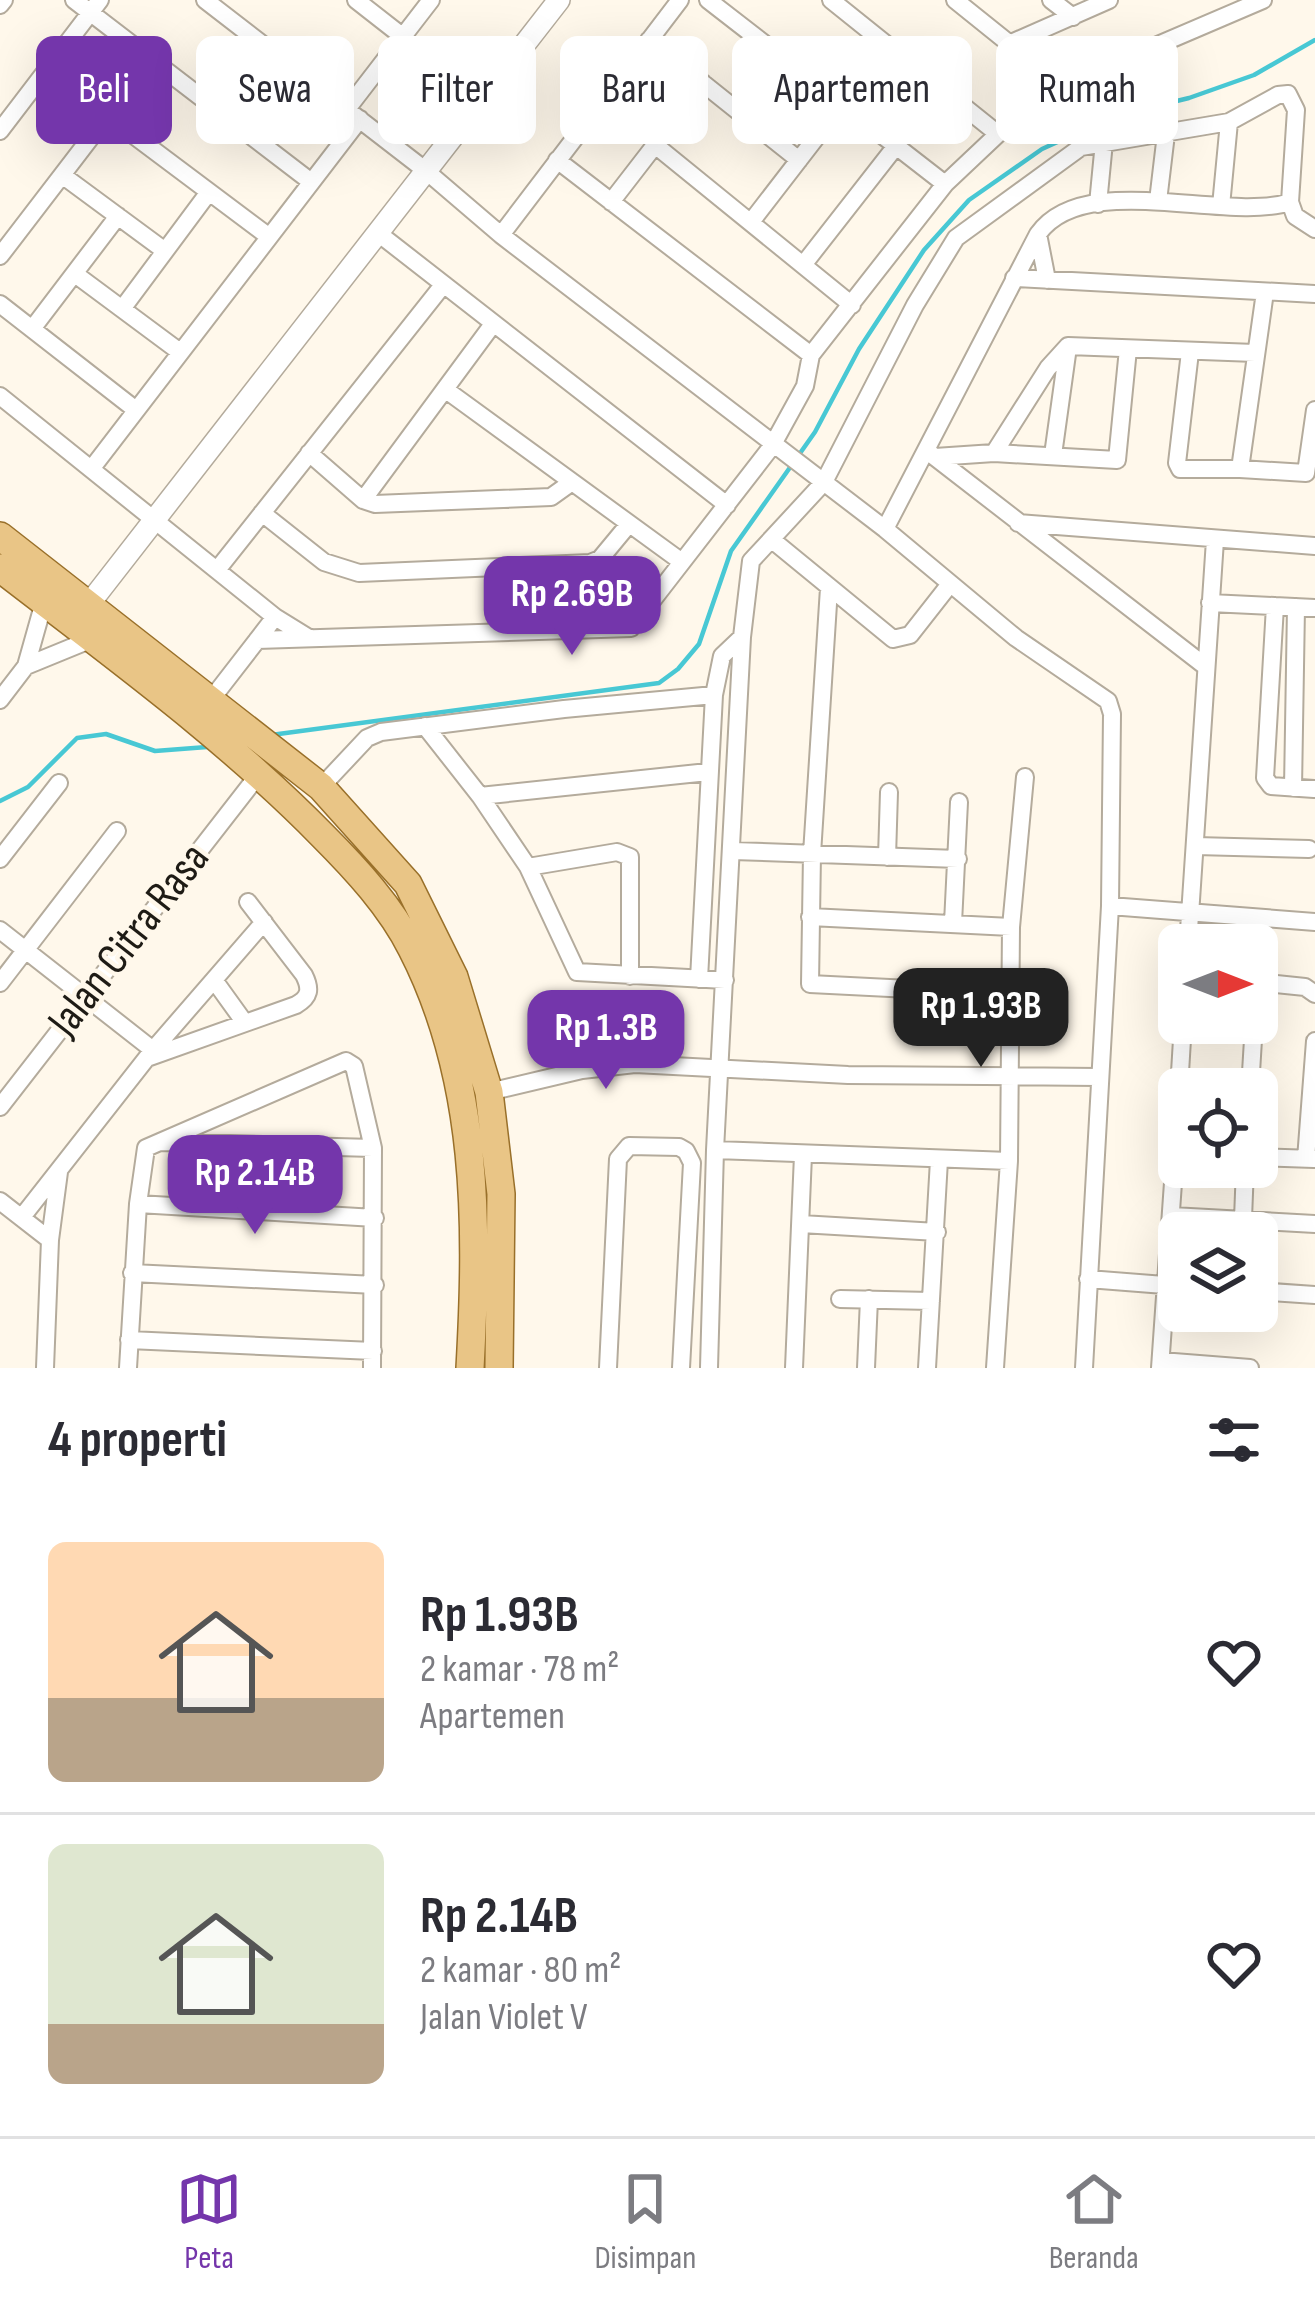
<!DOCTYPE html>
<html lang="id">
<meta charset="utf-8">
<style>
:root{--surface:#fff;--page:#f7f7f7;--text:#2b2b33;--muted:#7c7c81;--line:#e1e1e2;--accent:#7436ab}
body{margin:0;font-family:"Sofia Sans Condensed",sans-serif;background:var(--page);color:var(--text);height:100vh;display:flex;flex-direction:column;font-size:45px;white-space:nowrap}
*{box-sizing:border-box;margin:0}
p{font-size:39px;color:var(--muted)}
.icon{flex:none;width:66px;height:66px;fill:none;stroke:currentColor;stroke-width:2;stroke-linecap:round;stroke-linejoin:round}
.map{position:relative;height:1368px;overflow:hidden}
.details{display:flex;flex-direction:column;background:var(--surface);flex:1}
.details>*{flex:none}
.hud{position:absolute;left:36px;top:36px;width:1245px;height:108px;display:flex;gap:24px}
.needle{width:78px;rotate:90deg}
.controls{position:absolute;left:1158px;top:924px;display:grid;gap:24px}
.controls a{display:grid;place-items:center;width:120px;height:120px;border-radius:18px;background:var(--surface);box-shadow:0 12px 48px #0002;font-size:60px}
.price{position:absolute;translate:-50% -102px;padding:0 27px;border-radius:24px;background:var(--accent);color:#fff;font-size:39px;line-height:78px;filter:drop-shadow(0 3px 6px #0008)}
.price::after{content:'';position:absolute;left:50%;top:72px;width:36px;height:27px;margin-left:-18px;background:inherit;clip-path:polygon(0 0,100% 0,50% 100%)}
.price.on{background:#222;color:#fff}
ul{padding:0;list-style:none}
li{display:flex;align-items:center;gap:36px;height:300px;padding:0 48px}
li+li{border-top:3px solid var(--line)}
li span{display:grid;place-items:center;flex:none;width:336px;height:240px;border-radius:18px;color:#555}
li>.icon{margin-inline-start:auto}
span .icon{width:144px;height:144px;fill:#fffc;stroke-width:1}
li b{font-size:51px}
h2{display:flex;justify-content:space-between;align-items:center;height:144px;padding:0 48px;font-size:51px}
.chip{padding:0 42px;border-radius:18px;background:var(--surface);box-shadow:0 12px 48px #0002;font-size:42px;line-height:108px}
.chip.on{background:var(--accent);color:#fff}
.menu{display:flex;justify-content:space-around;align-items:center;height:168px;border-top:3px solid var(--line);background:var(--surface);font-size:33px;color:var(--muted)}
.menu a{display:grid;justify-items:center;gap:6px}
.menu .on{color:var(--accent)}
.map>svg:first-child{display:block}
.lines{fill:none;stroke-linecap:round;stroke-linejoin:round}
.stream{stroke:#48c8d4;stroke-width:4.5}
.minor-casing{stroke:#b4ab9c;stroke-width:20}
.tertiary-casing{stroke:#b4ab9c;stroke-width:24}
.primary-casing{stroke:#99702a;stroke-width:30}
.minor{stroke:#fff;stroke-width:16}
.tertiary{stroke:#fff;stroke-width:21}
.primary{stroke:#e9c586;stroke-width:27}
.labels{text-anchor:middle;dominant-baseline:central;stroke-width:9;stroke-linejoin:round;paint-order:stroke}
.street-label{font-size:45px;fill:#1e1b15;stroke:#fff8eb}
</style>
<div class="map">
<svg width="1315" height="1368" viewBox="0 0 1315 1368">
<rect width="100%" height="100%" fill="#fff8eb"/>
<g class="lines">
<!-- stream -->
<path class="stream" d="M271 735 659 683 678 669 699 644 731 551 815 432 859 349 924 250 969 200 1042 149 1115 116 1189 98 1254 75 1315 40
M0 801 28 787 77 738 106 734 155 751 207 747"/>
<!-- minor casing -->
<g class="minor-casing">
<path id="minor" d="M74 0 310 181
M205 0 425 170 501 235 885 529 1016 638 1108 701 1112 714 1110 906 1084 1368
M356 0 402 36
M708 0 945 184
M831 0 998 134
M955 0 1062 86
M1051 0 1073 17
M0 5 4 0
M649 40 799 160
M1009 44 1109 0
M347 109 431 0
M108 116 268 236
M0 131 100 0
M655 145 852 305
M557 160 811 355
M62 175 165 251
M1158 201 1166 134
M611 202 703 83
M1098 204 1104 142
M1221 206 1229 122
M751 222 842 104
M378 233 727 505
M501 235 680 0
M0 256 151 59
M803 265 896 146
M75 274 180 352
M1014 278 1315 294
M1047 280 1038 234C1084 169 1225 223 1290 202
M1265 292 1240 469 1306 473 1315 410
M0 304 136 410
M122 309 209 192
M32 329 118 216
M1190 352 1177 463 1180 469H1240
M446 390 682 562
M0 396 275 617 309 638
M927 451 1205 666
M309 453 363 500 375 504 551 497 572 482
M994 453 1048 368 1068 346 1255 353
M1053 455 1068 347
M935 457 994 453 1117 460 1128 349
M92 468 360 119
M363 500 493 324
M262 513 324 562 359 573 590 563 600 559 629 524
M1018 523 1315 546
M885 529 1038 234
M771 539 893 639 910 635 950 584
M217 570 443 285
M829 588 812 854 810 984 1009 994
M1210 603 1315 608
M1275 606 1265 778 1271 786 1314 789
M257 640 631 628 772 446 805 386 811 355 945 184 998 134 1062 86 1263 0
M26 666 92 639
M0 700 26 666 44 602
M210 701 275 617
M425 726 480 796 528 867 577 972 725 980
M321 787 367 738 381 732 564 709 714 695
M1293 788 1296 607
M480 796 708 772
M1196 846 1309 849
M733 851 958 859
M887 857 889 792
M0 859 59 783
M528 867 617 852 630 857V976
M1110 906 1315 922
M810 917 1011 927
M953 923 959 802
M0 930 153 1050
M1188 945 1215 540
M699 979 714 695 722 656 742 637
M214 980 245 1023
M1257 982 1305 987 1315 994
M0 983 117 831
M147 1058 296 1005C310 997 311 989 304 975L248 902
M1179 1089 1183 1023
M1250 1089 1254 1023
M489 1092 582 1070 635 1064 848 1075 1099 1077
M0 1107 259 774
M161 1142 373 1148
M715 1150 1009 1161
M1257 1157 1314 1159
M1306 1159 1315 1041
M0 1201 50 1240
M138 1204 375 1218
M1172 1216 1315 1224
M22 1217 153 1050 264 922
M1243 1219 1245 1167
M801 1224 937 1232
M132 1273 375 1285
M1088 1279 1177 1286
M1257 1291 1315 1295
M840 1299 931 1301
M129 1340 373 1351
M1161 1361 1250 1368
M45 1368 50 1240 59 1172
M128 1368 138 1204 146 1148 346 1061 354 1066 373 1148 372 1368
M608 1368 618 1159 629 1146 679 1147 686 1151 692 1163 681 1368
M709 1368 715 1150 742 637 751 561 824 482 915 305 956 238 1081 147 1229 122 1278 95 1288 94 1296 110 1290 202 1295 216 1315 229
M794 1368 803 1155
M866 1368 869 1299
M927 1368 939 1160
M995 1368 1009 1161 1011 927 1025 777
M1160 1368 1179 1097"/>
</g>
<!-- tertiary casing -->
<g class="tertiary-casing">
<path id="tertiary" d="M89 604 559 0"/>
</g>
<!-- primary casing -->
<g class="primary-casing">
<path id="primary" d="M0 536 321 787 408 884 454 977 489 1092 501 1194 499 1368
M0 568C110 653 225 736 322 835 356 869 391 907 412 949 479 1079 478 1226 470 1368"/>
</g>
<!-- minor -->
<use href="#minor" class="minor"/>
<!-- tertiary -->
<use href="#tertiary" class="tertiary"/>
<!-- primary -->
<use href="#primary" class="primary"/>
</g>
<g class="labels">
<!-- street labels -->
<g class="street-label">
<text transform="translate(129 940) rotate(-52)">Jalan Citra Rasa</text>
</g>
</g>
</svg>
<div class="controls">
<a><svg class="needle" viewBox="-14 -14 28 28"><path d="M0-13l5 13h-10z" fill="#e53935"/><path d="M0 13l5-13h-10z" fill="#7c7c81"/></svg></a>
<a><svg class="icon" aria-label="locate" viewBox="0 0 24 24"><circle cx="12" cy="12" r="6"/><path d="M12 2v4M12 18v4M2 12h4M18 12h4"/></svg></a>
<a><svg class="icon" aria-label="layers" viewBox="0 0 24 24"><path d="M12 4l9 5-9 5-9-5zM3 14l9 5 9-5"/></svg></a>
</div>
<b class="price" style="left:572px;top:658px">Rp 2.69B</b>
<b class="price on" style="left:981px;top:1070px">Rp 1.93B</b>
<b class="price" style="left:606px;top:1092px">Rp 1.3B</b>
<b class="price" style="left:255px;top:1237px">Rp 2.14B</b>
<div class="hud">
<a class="chip on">Beli</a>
<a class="chip">Sewa</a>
<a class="chip">Filter</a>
<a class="chip">Baru</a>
<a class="chip">Apartemen</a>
<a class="chip">Rumah</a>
</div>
</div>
<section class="details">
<h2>4 properti<svg class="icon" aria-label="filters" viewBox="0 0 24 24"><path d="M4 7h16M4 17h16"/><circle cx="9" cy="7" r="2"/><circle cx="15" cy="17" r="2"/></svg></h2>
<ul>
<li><span style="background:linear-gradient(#ffd9b3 65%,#b9a48a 0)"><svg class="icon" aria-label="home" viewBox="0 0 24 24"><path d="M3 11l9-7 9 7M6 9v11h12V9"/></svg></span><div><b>Rp 1.93B</b><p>2 kamar · 78 m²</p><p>Apartemen</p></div><svg class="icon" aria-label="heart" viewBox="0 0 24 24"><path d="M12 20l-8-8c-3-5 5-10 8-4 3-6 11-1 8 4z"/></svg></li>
<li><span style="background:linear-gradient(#dfe7d0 75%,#b9a48a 0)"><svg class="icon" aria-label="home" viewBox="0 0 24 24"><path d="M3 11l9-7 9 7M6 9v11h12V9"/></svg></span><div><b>Rp 2.14B</b><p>2 kamar · 80 m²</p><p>Jalan Violet V</p></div><svg class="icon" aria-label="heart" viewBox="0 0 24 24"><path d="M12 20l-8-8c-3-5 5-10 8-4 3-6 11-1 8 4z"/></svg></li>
</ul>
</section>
<nav class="menu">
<a class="on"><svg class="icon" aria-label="map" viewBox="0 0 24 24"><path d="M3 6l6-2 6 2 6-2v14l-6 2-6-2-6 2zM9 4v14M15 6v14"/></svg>Peta</a>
<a><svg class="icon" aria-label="saved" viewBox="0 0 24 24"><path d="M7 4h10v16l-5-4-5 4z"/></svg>Disimpan</a>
<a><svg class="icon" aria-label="home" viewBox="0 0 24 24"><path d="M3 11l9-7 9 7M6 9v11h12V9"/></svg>Beranda</a>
</nav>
